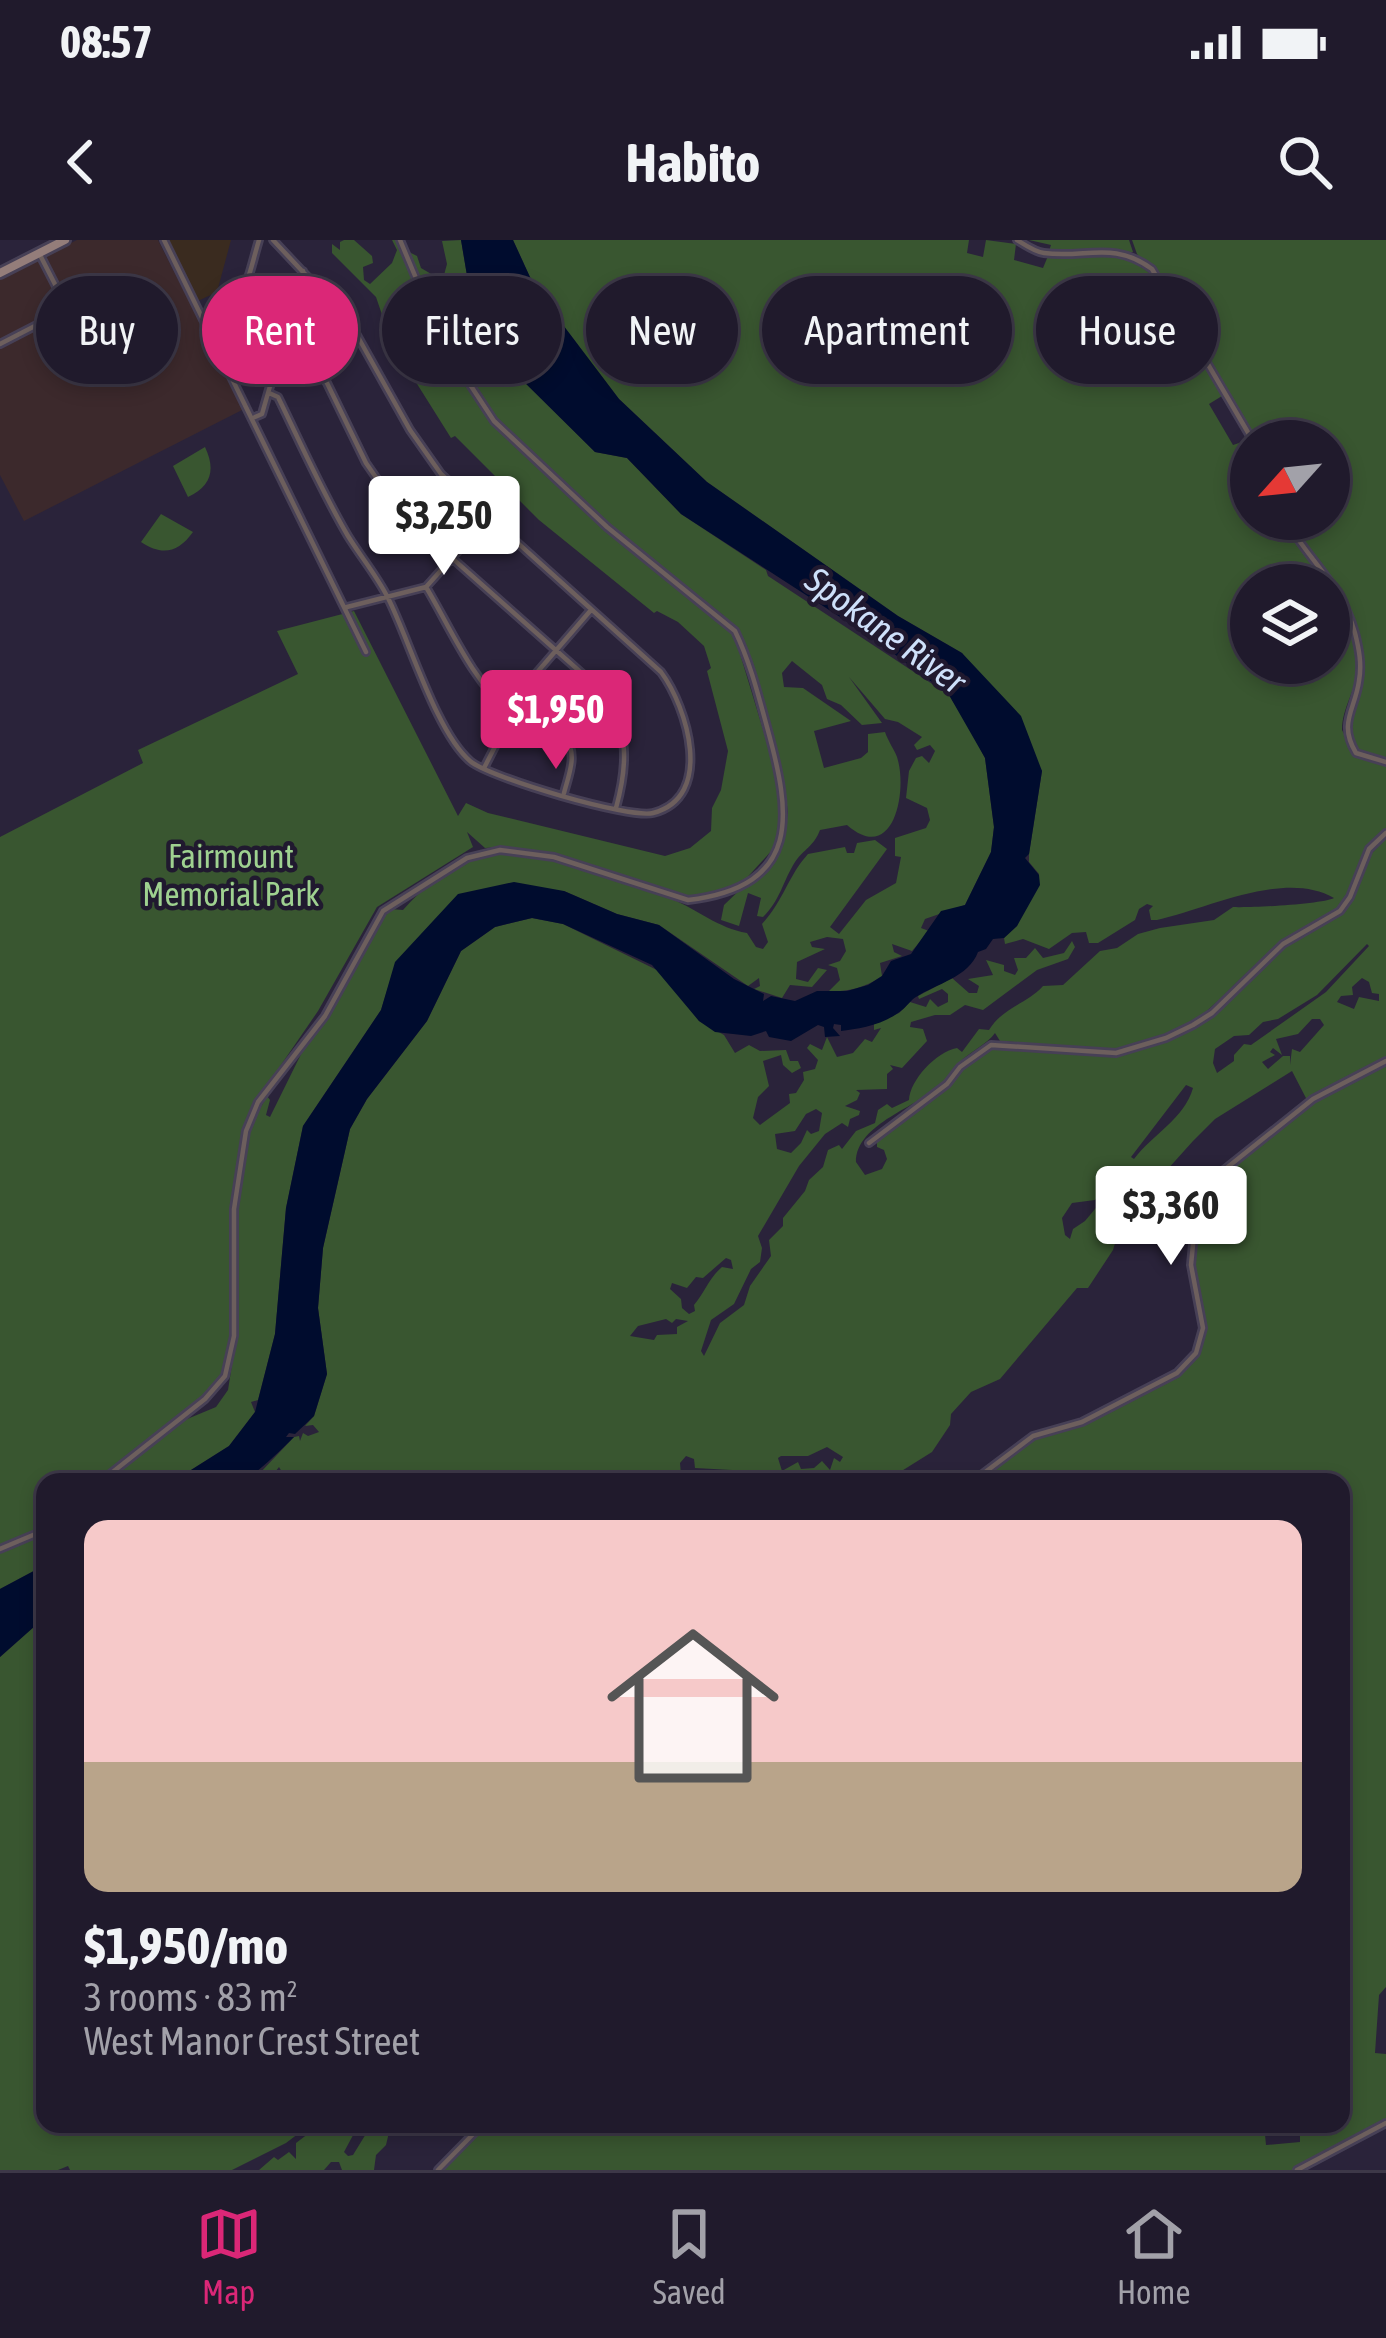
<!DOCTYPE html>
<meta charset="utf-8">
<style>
:root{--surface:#201a2c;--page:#282334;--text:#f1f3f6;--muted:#a2a1a9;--line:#3d3848;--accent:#db2777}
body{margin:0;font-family:"Asap Condensed",sans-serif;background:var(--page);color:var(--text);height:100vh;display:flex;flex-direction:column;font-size:45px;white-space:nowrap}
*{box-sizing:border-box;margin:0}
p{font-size:39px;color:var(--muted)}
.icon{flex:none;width:66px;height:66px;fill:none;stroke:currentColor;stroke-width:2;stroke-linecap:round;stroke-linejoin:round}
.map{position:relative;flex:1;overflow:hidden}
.details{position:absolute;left:36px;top:1233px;width:1314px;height:660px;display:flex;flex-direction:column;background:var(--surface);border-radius:24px;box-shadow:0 6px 18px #0003,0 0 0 3px var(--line)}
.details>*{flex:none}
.banner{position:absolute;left:36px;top:36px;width:1314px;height:108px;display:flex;gap:24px}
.needle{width:78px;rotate:243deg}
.controls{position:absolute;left:1230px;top:180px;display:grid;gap:24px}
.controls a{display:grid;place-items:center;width:120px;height:120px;border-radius:50%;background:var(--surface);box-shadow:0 6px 18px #0003,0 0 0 3px var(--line);font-size:60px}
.price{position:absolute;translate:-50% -102px;padding:0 27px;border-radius:12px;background:#fff;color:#222;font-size:39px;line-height:78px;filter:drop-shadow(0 3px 6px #0008)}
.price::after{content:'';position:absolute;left:50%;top:72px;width:36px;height:27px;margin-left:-18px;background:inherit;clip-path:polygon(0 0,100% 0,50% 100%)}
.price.selected{background:var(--accent);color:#fff}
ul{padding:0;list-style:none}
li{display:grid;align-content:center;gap:24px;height:636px;padding:0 48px}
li+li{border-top:3px solid var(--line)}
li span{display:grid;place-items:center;height:372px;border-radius:24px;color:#555}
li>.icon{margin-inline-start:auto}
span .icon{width:216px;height:216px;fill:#fffc;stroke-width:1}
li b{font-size:51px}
.pill{padding:0 42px;border-radius:54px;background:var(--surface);box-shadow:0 6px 18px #0003,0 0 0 3px var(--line);font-size:42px;line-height:108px}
.pill.selected{background:var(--accent);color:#fff}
.status{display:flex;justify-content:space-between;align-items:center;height:84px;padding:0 60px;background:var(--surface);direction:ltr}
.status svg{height:33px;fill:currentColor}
header{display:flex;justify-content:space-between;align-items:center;height:156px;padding:0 48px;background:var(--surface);font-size:54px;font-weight:700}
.dock{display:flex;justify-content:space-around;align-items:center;height:168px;border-top:3px solid var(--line);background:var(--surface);font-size:33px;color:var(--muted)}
.dock a{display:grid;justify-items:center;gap:6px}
.dock .selected{color:var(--accent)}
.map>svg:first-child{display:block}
.commercial{fill:#3a2b1f}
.medical{fill:#3c292c}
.green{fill:#395630;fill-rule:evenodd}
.water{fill:#000c2e}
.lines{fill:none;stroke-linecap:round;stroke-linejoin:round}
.street-casing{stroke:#474056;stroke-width:10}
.secondary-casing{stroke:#474056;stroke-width:14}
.street{stroke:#6d5f5d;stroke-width:4.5}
.secondary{stroke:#947d7a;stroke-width:8}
.labels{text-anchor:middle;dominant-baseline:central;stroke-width:9;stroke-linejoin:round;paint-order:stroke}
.park-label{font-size:33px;fill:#9fd190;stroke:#20192f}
.water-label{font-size:36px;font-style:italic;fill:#cee0fa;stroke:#20192f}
</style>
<div class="status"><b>08:57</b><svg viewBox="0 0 49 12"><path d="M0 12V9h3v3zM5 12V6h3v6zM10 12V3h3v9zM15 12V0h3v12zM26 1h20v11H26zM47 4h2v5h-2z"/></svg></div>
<header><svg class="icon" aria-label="back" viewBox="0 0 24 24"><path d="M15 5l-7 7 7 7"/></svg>Habito<svg class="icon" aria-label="search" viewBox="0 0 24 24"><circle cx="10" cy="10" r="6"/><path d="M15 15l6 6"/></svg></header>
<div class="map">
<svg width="1386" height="1930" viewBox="0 0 1386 1930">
<rect width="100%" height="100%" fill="#2a233a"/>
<!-- commercial -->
<path class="commercial" d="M168 0H231L217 52 198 61Z"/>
<!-- medical -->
<path class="medical" d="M77 0H158L244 169 24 281 0 235V39Z"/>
<!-- green -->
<path class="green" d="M344 0H354L372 16 373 23 363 27 364 40 370 44 392 23 397 10 392 0H397L441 104 492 182 580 268 734 394 782 552 781 592 775 607 743 642 709 655 686 657 562 617 500 607 485 608 467 592 473 607 377 667 318 771 257 860 244 890 237 930 231 992V1098L223 1135 215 1148 98 1242H45V1287L0 1305V597L143 523 138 510 298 434 277 391 354 371 458 576 466 563 488 573 665 616 690 608 711 591 712 568 721 550 728 511 707 431 711 428 704 406 678 382 657 371 654 373 539 280 455 196 451 198 392 104 376 57 332 13V4L340 10V2Z
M461 0 473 71 497 86 508 126 595 212 627 218 681 274 766 330 768 336 949 455 970 489 985 518 994 587 991 612 965 665 925 679 921 688 929 691 912 711 892 704 894 712 902 716 880 723 882 736C865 748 849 751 828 752L840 740 837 728 828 725 840 721 846 711 843 699 827 697 810 702 812 707 825 709 797 722 796 739 808 742 818 728 827 730 812 747 790 745 782 758 754 749 760 746 759 738 748 746 659 685 617 674 564 651 396 722 381 770 303 886 286 968 275 1094 258 1160 251 1162 255 1172 229 1206 172 1242H105L180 1182 216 1167 228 1150 237 1093V977L247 904 253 881 267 856 270 860 266 875 270 877 305 806 332 771 366 703 390 669 403 670C424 647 451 622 484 614 525 604 632 643 672 659 698 670 718 688 747 693L756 707 763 709 768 702 762 684C784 660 788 636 808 614L845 607 847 613H854L857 603 875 600 887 609 830 687 839 694 866 660 896 643 901 617 895 616V598L926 588 930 580 927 568 906 558 909 531 916 518 922 516 929 523 935 511 930 505 917 510 914 505 922 497 898 482 885 479 849 437 882 483 862 485 841 465 827 459 822 445 792 421 782 433 784 447 803 448 851 481 814 491 824 528 861 518 868 512V494L885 492C888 501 895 511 897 517 908 550 894 626 847 585L820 590C814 606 804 609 795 622 783 641 780 661 763 677L757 676 761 658 748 653 739 686 721 680 724 665 772 619 784 596 788 573 784 542 743 403 723 375 607 286 498 183 459 126 433 77 409 12 417 16 421 28 438 38 444 35 447 24 442 1Z
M513 0H969L967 13 983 17 986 0 1016 4 1014 20 1043 28 1048 16C1093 14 1133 8 1163 47L1222 156 1209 164 1233 205 1248 200 1251 279H1282C1309 327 1360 366 1358 427 1357 449 1342 467 1342 490L1356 516 1386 525V591C1349 617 1359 649 1338 669 1321 686 1293 693 1274 708 1218 754 1194 805 1111 809L1000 801 995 793C987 804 973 810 961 821 954 828 950 836 943 843 919 867 856 883 856 922L865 935 882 929 887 919 884 910 877 907V899L948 845 961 827 989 807 1119 816 1191 790 1212 776 1277 712 1341 673 1361 626 1386 597V818L1307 860 1292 831 1215 879 1193 901 1122 980 1113 1010 1088 1048H1077L1000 1139 971 1152 951 1174 950 1185 932 1212 884 1242H749L750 1231 695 1228 694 1219 686 1216 680 1223 681 1235H698L711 1242H282L285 1237 279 1227 272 1236 276 1242H243L255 1233 258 1235 294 1197 299 1196 300 1201 303 1193 308 1196 319 1192 313 1185 305 1186 314 1176 327 1134 318 1068 323 1008 350 889 367 859 427 781 461 711 495 687 532 678 563 684 661 732 699 781 724 795 735 813 749 805 760 811 786 810 790 821H798L801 828 792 833 783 825 781 815 763 821 769 846 758 857 753 878 760 885 790 863 789 854 796 853 804 840 803 832 815 829 818 820 807 808 810 804 822 810 827 797 837 817 853 813 865 799 872 802 881 788 874 790V784L899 773 910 762 926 767 930 759 938 767 948 762V754L942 749 919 759 918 756 952 738 969 753H977L979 746 968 739 993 735 986 720 1004 725V731L1015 735 1018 730 1014 718H1026L1035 708 1043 718 1064 713 1072 701 1075 707 1068 719 1037 730 983 770 965 765 950 775H935L911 782 910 787 923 789 927 801 902 828 890 825 893 829 887 834V849L856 850 860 853 857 860 845 866 860 871 859 875 850 879 848 887 842 883 825 894 799 926 758 996 762 1008 760 1022 751 1029 734 1064 711 1080 701 1111 704 1116 720 1083 744 1065 750 1046 771 1016 769 1000 783 986V978L805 951 809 940 823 927 828 910 839 905 842 909 856 891 875 883 878 870 887 864 892 868 909 860C910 840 936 812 957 808L962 812 979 789 989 790C1003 767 1027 764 1043 746L1063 745 1100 711 1117 708 1138 694 1160 688 1214 680 1233 667C1251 668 1323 664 1334 658 1285 629 1207 669 1157 680H1151L1149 670 1153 666 1147 664 1139 669 1135 680 1098 703H1089L1086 692 1072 693 1049 709 1023 699 1005 704 1004 698 1017 686 1039 634 1029 622V614L1042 531 962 413 898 376 707 242 619 159 535 48ZM1251 345H1329V423H1251ZM1367 704 1369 706 1326 752 1251 805 1244 804 1234 815V821L1217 833 1213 823 1215 809 1234 796 1249 795 1263 782 1278 779 1317 755ZM1362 738 1369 742 1372 753 1379 754V761L1359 757 1354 769 1337 762 1341 756 1353 755 1352 747ZM1312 779H1320L1324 785 1300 812 1292 809 1290 825V816H1283L1268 829 1262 822 1275 815 1270 812 1273 808 1282 815 1276 799 1298 794ZM1186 845 1193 848C1184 879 1153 894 1134 919L1131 917ZM816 869 822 873 819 891 811 894 807 890 801 903 791 913 777 909 775 894 795 891 806 874ZM1111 936 1120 939 1085 981 1073 989 1070 999 1065 995 1062 978 1072 963 1095 960ZM726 1018 731 1020 733 1029 722 1027C709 1038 705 1052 694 1065L695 1071 689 1074 682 1068 681 1059 670 1049 672 1043 687 1048 696 1037 703 1038ZM666 1079 672 1083 676 1079 688 1081 677 1087V1094L657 1095 654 1100 630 1096 638 1086ZM827 1207 843 1217 840 1222 834 1218 830 1230 822 1221 814 1228 801 1229 798 1222 782 1231 778 1218 781 1216H808Z
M1029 0H1129L1133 12 1049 11 1051 5Z
M1132 0H1386V519L1357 509C1336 479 1368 447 1362 409 1352 352 1317 325 1289 279H1329V201H1255L1172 53 1137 14Z
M205 207C216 230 211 246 188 257L173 226Z
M161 274 193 292C178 313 162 316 141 302Z
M1386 825V1747L1379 1755 1375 1813 1386 1814V1879L1293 1930H444L487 1884H1264L1266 1905 1300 1902V1884H1341V1242H978L1008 1215 1035 1199 1083 1186 1180 1136 1199 1115 1207 1089 1194 1023 1198 980 1210 945 1310 864Z
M45 1294V1325L0 1349V1312Z
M45 1377V1884H311L286 1903 232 1930H70L68 1926 58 1930H0V1417Z
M321 1884H359L344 1912 348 1916 353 1915 372 1884H391L386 1905 376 1915 374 1930H342L339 1922H331L324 1930H259L274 1917 278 1920 289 1912 296 1919V1903Z"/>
<!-- water -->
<path class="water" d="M461 0H513L535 48 619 159 707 242 898 376 962 413 1021 476 1042 531 1029 614 1025 618 1039 635 1040 645 1017 686 1004 698 993 699 986 709 978 712C969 737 936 744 916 757 912 759 905 768 902 770 884 785 858 789 841 791V785L834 784 833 788 840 796 825 797 824 787 818 785 791 801 769 797 766 791 751 796 715 792 699 781 652 725 563 684 532 678 495 687 461 711 427 781 367 859 350 889 323 1008 318 1068 327 1134 314 1176 295 1194 289 1193 286 1197H294C276 1215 262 1228 243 1242H172L229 1206 255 1172 275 1094 286 968 303 886 381 770 395 722 458 654 514 642 564 651 617 674 659 685 734 739 764 754 763 761 771 756 795 761 817 751H847L868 745 882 736 891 721 911 714 941 671 965 665 991 612 994 587 985 518 949 455 877 401 681 274 627 218 595 212 508 126 497 87 473 71Z
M45 1325V1377L0 1417V1349Z"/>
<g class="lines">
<!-- street casing -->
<g class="street-casing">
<path id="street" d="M164 0 366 412
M1017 0C1025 5 1035 12 1044 13 1085 19 1113 0 1152 29L1253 201
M287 89 327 143 366 223 400 272 603 452C629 491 628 524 616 568
M209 90C245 71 248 36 259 0
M0 104 60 73 65 81 78 74 70 56 62 58 40 15
M269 153 278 157C301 204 322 252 348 296 361 317 377 336 388 358 409 399 436 492 470 521 490 538 630 579 653 573 715 557 687 467 661 432L441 234 410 190 349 81 273 0
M255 177 262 174 303 31
M1285 279C1309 321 1341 344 1355 393 1359 409 1362 424 1359 441 1355 470 1338 483 1356 513L1386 522
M426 347C450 387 472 440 508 470 524 483 555 487 566 500 578 514 568 537 564 553
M347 367 426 347 488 278
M484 528 527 444 591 370
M869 903 947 844 960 827 991 805 1116 813 1166 798 1193 785 1212 773 1283 704 1340 671 1350 657 1369 609 1386 593
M100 1242 205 1159 225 1136 234 1096V969L246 891 258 862 325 776 383 671 467 618 500 610 554 617 688 660C803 646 791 574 767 487 758 454 750 422 735 391L607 287 494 181 444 105 400 0
M972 1242 1033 1196 1082 1182 1177 1133 1196 1113 1203 1088 1191 1025 1197 963 1209 942 1313 859 1386 821
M0 1309 45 1290
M438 1930 483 1884
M1297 1930 1386 1883"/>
</g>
<!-- secondary casing -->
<g class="secondary-casing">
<path id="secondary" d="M0 33 65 0"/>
</g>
<!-- street -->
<use href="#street" class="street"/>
<!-- secondary -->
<use href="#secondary" class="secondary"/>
</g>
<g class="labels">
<!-- park labels -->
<g class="park-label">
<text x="231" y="616">Fairmount<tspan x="231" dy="38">Memorial Park</tspan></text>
</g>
<!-- water labels -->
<g class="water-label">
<text transform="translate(886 390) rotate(36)">Spokane River</text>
</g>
</g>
</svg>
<div class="controls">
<a><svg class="needle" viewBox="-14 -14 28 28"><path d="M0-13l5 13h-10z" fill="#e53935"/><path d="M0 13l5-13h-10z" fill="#a2a1a9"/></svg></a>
<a><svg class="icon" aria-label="layers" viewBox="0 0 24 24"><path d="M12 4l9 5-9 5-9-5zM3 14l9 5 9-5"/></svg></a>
</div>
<b class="price" style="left:444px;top:338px">$3,250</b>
<b class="price selected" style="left:556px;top:532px">$1,950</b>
<b class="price" style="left:1171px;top:1028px">$3,360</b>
<div class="banner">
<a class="pill">Buy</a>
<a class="pill selected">Rent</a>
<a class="pill">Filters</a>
<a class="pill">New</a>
<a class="pill">Apartment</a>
<a class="pill">House</a>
</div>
<section class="details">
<ul>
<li><span style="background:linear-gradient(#f6c9c9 65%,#b9a48a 0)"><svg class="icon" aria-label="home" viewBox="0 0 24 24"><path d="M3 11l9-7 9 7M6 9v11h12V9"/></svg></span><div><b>$1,950/mo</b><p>3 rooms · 83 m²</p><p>West Manor Crest Street</p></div></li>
</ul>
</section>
</div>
<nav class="dock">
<a class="selected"><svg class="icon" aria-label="map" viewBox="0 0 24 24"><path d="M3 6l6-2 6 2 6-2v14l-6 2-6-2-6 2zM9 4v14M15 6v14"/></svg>Map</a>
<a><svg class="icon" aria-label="saved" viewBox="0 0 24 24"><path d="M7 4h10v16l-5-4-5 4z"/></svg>Saved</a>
<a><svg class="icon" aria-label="home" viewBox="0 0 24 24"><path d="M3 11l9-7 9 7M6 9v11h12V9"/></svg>Home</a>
</nav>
